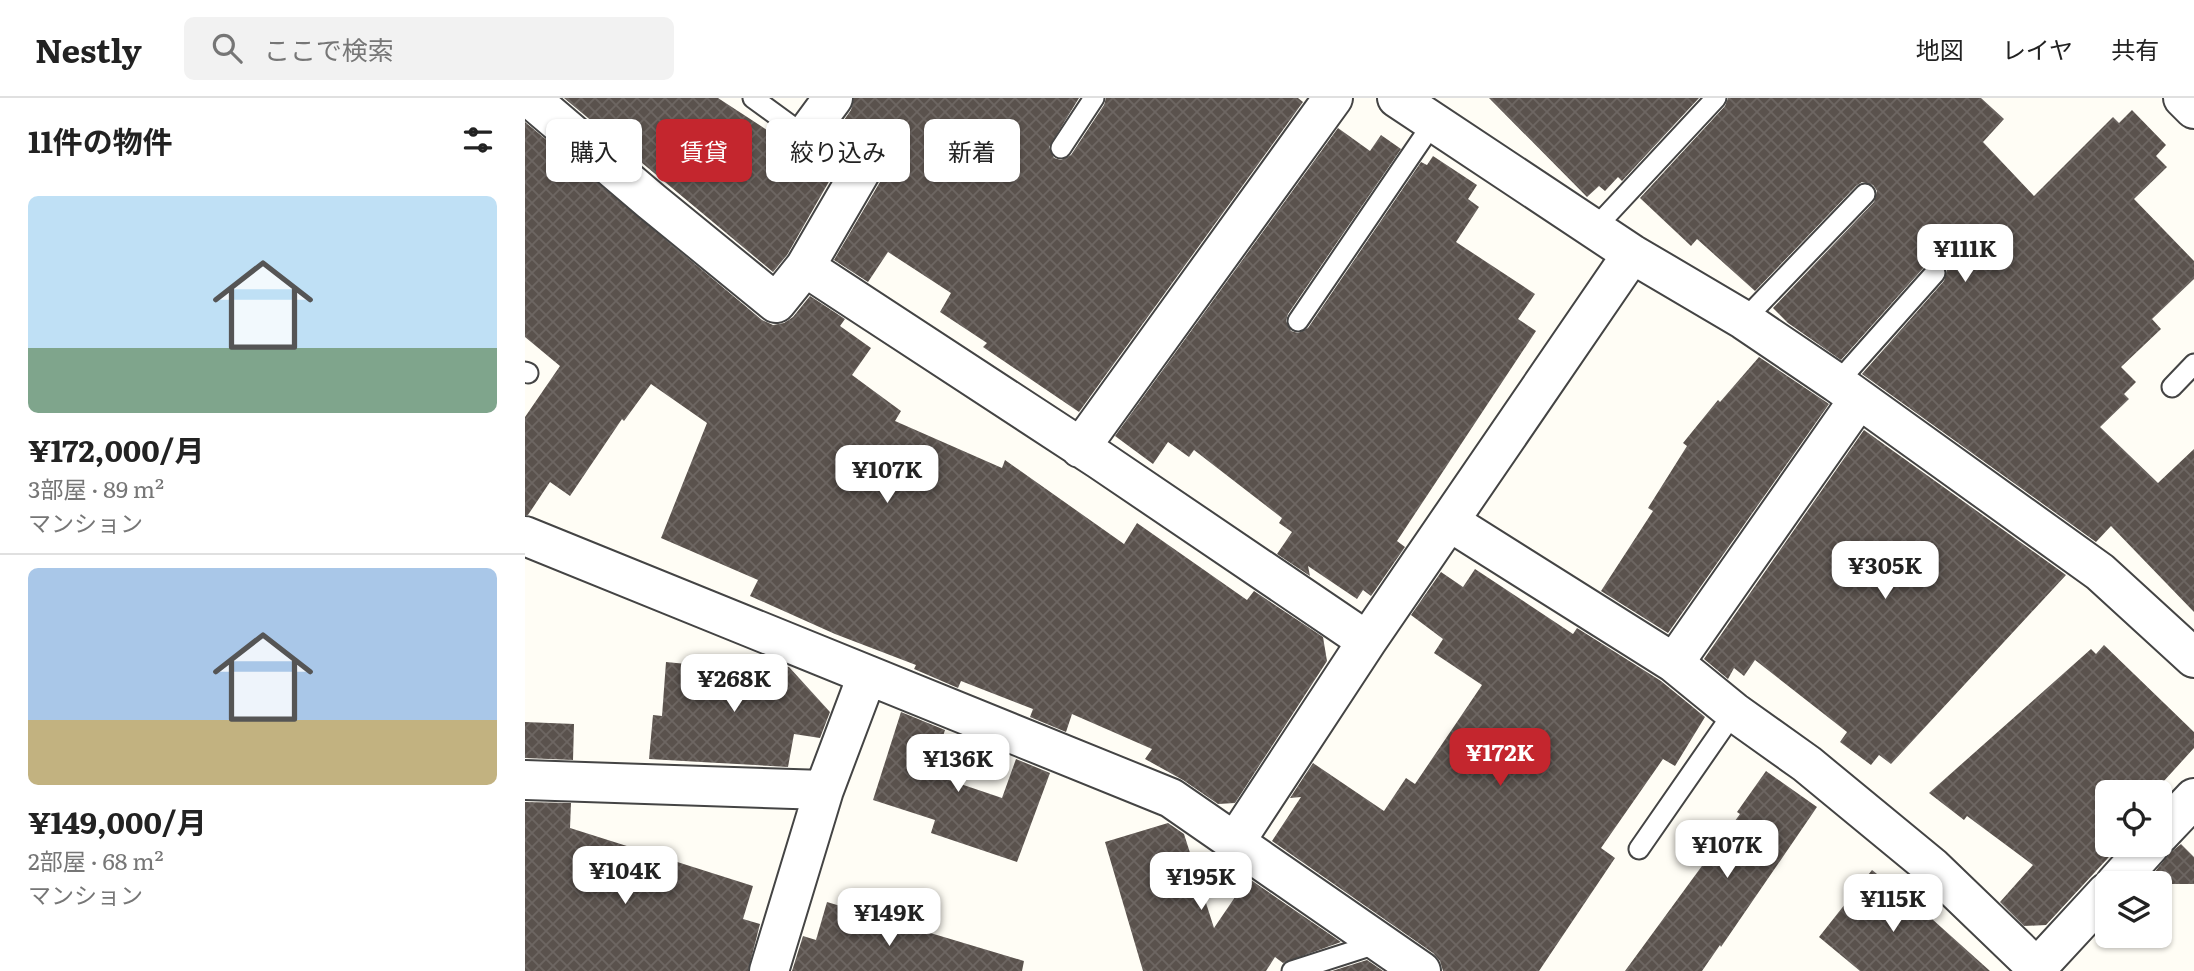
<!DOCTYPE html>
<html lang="ja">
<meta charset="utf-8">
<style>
:root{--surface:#fff;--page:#f2f2f2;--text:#222;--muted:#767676;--line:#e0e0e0;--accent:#c4262e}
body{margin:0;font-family:Literata,"Noto Sans JP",serif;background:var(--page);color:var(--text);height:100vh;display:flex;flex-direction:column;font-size:26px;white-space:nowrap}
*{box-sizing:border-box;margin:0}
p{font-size:23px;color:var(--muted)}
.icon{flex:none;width:38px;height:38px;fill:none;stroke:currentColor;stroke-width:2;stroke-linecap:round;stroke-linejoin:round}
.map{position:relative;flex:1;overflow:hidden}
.side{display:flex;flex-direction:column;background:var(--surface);width:525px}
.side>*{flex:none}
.hud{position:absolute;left:21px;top:21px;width:665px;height:63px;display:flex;gap:14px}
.tools{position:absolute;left:1570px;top:682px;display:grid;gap:14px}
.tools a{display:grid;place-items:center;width:77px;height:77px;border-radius:10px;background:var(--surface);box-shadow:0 2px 5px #0004;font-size:35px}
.price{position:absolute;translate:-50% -60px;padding:0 16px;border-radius:14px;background:#fff;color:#222;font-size:23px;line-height:46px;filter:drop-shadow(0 2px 4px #0008)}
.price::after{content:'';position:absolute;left:50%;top:42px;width:21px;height:16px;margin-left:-10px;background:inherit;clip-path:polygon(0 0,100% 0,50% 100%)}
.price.selected{background:var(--accent);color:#fff}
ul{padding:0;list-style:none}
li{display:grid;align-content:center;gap:14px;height:371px;padding:0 28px}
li+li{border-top:2px solid var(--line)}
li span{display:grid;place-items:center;height:217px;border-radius:10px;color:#555}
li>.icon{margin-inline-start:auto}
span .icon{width:126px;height:126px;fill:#fffc;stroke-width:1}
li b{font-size:30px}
h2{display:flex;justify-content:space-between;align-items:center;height:84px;padding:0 28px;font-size:30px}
.tag{padding:0 24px;border-radius:10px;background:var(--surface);box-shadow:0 2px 5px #0004;font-size:24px;line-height:63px}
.tag.selected{background:var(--accent);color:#fff}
header{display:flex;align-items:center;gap:42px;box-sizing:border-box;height:98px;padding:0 35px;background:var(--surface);border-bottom:2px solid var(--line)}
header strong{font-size:33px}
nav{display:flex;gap:38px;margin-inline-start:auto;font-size:24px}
.search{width:490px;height:63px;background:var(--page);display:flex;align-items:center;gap:18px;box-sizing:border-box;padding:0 24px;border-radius:10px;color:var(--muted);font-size:26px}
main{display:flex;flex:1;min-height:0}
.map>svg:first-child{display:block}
.building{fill:url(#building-cross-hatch)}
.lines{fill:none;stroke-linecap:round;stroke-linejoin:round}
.service-casing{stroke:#444;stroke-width:23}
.minor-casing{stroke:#444;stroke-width:42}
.service{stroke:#fff;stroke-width:19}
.minor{stroke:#fff;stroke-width:38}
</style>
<header>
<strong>Nestly</strong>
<div class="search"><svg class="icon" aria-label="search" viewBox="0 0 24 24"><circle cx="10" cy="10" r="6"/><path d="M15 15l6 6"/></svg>ここで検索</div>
<nav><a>地図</a><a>レイヤ</a><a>共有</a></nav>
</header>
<main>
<section class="side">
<h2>11件の物件<svg class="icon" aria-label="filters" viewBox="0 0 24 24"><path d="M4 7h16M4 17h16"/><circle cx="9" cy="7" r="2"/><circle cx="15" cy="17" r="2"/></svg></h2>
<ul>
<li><span style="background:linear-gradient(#bfe0f5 70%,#7fa58c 0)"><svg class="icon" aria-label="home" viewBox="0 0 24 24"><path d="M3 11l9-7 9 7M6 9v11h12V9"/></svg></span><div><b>¥172,000/月</b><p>3部屋 · 89 m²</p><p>マンション</p></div></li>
<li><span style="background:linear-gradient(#a9c7e8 70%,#c2b280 0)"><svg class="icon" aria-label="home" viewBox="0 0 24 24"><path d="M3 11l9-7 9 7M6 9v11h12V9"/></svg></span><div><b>¥149,000/月</b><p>2部屋 · 68 m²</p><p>マンション</p></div></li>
</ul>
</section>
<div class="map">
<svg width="1669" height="873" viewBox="0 0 1669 873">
<defs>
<pattern id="building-cross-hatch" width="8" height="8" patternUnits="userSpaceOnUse" patternTransform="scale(1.75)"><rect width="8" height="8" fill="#5a524d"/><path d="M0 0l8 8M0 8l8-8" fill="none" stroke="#6d6662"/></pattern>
</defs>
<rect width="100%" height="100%" fill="#fffdf5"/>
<!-- building -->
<path class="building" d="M39 0H193L259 43 268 57 306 80 262 157 248 174Z
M329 0H554L524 49 529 60 536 62 546 57 579 7 581 0H773L778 4 554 314 458 249 462 245 415 214 426 195 363 154 343 184 309 162 355 84 358 74 355 63 348 55 312 32 326 12Z
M964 0H1174L1097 83 1093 79 1080 93 1074 88 1062 99Z
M1203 0H1456L1479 21 1458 44 1509 98 1588 19 1594 25 1607 12 1641 47 1631 58 1642 69 1609 101 1669 163V181L1627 221 1636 231 1596 269 1611 284 1599 296 1604 301 1575 329 1633 385 1669 351V514L1586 428 1571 444 1337 276 1419 183 1422 172 1418 165 1407 163 1401 167 1316 262 1263 225 1248 210 1349 104 1352 93 1348 87 1337 84 1331 88 1230 193 1172 141 1166 148 1115 100 1200 8Z
M0 24 237 222 248 227 259 225 268 219 285 198 320 221 315 228 346 250 327 277 376 313 370 323 477 370 480 362 599 446 612 425 722 502 729 493 798 539 802 563 710 705 693 706 658 682 620 661 627 651 547 616 541 634 505 619 508 611 436 583 433 590 389 571 391 567 310 536 225 498 233 482 136 440 182 325 126 286 99 323 97 321 45 398 25 384 3 417H0V319L35 268 0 239Z
M813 30 845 53 856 37 876 51 763 216 761 223 766 233 773 235 783 230 896 64 902 67 908 58 952 87 943 101 954 109 931 144 1010 196 993 221 1011 233 872 443 880 449 846 498 838 492 832 501 783 468 785 478 752 456 767 434 754 425 757 420 669 352 664 359 643 344 628 366 590 338Z
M1234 259 1304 306 1143 535 1076 493 1128 413 1123 410 1162 348 1158 345 1193 302 1195 304Z
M1339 332 1541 477 1366 666 1354 657 1346 667 1315 644 1322 634 1230 562 1219 578 1209 570 1203 581 1179 561Z
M950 471 1048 536 1052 530 1136 583 1180 619 1150 668 1138 661 1076 750 1090 760 1014 873H918L915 863 908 855 747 743 776 699 765 700 788 665 859 713 881 680 890 686 957 587 909 555 918 541 886 517 916 474 938 489Z
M1579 547 1669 634V650L1628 695H1582V747H1595L1521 827 1499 828 1475 804 1508 767 1442 718 1439 722 1404 695 1566 551 1571 556Z
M172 560 264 569 305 614 295 640 269 636 263 669 124 661 128 617 137 618 141 564 172 567Z
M376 614 420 632 406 676 477 700 491 661 525 675 492 764 406 735 410 722 348 702Z
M0 624 49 626 48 662 0 660Z
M1241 673 1292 709 1196 849 1195 847 1177 873H1100L1215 716 1212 714Z
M0 704 46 705 45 730 228 788 218 821 235 826 223 873H0Z
M643 725 659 736 689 830 723 780 816 844 758 865 750 859 741 873H618L580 744Z
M1656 746 1669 759V786H1620L1645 755Z
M1347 772 1397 812 1465 873H1335L1294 839Z
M302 804 499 863 497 873H267L278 838 291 842Z
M842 862 858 873H807Z"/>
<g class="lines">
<!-- service casing -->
<g class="service-casing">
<path id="service" d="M228 0 280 38
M536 50 569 0
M1069 131 1191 0
M1219 222 1340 96
M773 223 908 25
M0 274 3 275
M1312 285 1410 175
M1647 289 1669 266
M1114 751 1209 614
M767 873 854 845"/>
</g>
<!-- minor casing -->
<g class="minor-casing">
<path id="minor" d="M5 0 126 103 251 205 280 169 575 362 842 543
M872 0 1107 156 1219 222 1312 285 1575 474 1669 560
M1658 0 1669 11
M280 169 336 73 280 38 308 0
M555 350 808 0
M925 424 1149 565 1209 614 1282 666 1407 769 1515 873
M0 438 646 700 896 873
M1149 565 1334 301
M0 682 299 692
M1634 737 1669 700
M710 744 842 543 1107 156
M1590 786 1625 747
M244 873 299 692 342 578
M1509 873 1582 794"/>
</g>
<!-- service -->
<use href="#service" class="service"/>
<!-- minor -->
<use href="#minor" class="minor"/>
</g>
</svg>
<div class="tools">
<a><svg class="icon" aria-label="locate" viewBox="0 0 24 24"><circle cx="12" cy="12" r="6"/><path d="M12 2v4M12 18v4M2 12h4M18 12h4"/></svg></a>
<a><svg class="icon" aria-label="layers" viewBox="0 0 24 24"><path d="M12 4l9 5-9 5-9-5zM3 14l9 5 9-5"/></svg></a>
</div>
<b class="price" style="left:1440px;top:186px">¥111K</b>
<b class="price" style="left:362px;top:407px">¥107K</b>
<b class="price" style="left:1360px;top:503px">¥305K</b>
<b class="price" style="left:209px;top:616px">¥268K</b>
<b class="price selected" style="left:975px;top:690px">¥172K</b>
<b class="price" style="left:433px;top:696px">¥136K</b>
<b class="price" style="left:1202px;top:782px">¥107K</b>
<b class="price" style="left:100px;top:808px">¥104K</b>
<b class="price" style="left:676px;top:814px">¥195K</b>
<b class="price" style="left:1368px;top:836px">¥115K</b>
<b class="price" style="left:364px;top:850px">¥149K</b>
<div class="hud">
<a class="tag">購入</a>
<a class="tag selected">賃貸</a>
<a class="tag">絞り込み</a>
<a class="tag">新着</a>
</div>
</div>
</main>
